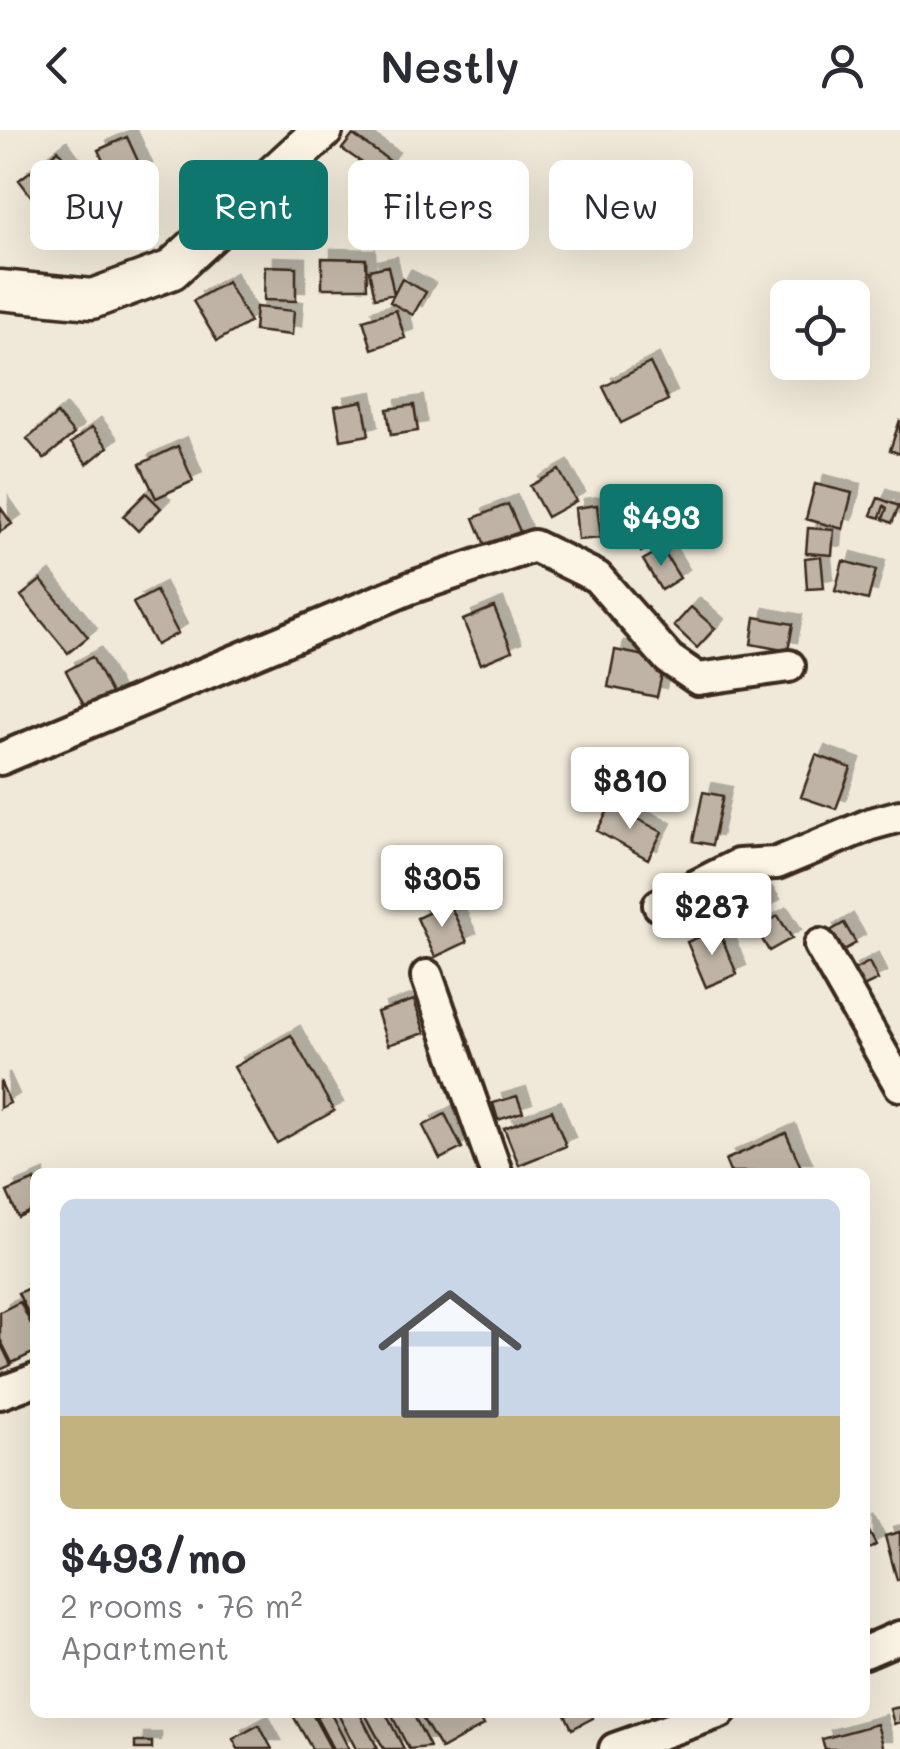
<!DOCTYPE html>
<meta charset="utf-8">
<style>
:root{--surface:#fff;--page:#f2f2f3;--text:#2b2b33;--muted:#7c7c81;--line:#e1e1e2;--accent:#0f766e}
body{margin:0;font-family:Mali,sans-serif;background:var(--page);color:var(--text);height:100vh;display:flex;flex-direction:column;font-size:38px;white-space:nowrap}
*{box-sizing:border-box;margin:0}
p{font-size:32px;color:var(--muted)}
.icon{flex:none;width:55px;height:55px;fill:none;stroke:currentColor;stroke-width:2;stroke-linecap:round;stroke-linejoin:round}
.map{position:relative;flex:1;overflow:hidden}
.details{position:absolute;left:30px;top:1038px;width:840px;height:550px;display:flex;flex-direction:column;background:var(--surface);border-radius:15px;box-shadow:0 10px 40px #0002}
.details>*{flex:none}
.guide{position:absolute;left:30px;top:30px;width:840px;height:90px;display:flex;gap:20px}
.fabs{position:absolute;left:770px;top:150px;display:grid;gap:20px}
.fabs a{display:grid;place-items:center;width:100px;height:100px;border-radius:15px;background:var(--surface);box-shadow:0 10px 40px #0002;font-size:50px}
.price{position:absolute;translate:-50% -85px;padding:0 22px;border-radius:10px;background:#fff;color:#222;font-size:32px;line-height:65px;filter:drop-shadow(0 2px 5px #0008)}
.price::after{content:'';position:absolute;left:50%;top:60px;width:30px;height:22px;margin-left:-15px;background:inherit;clip-path:polygon(0 0,100% 0,50% 100%)}
.price.current{background:var(--accent);color:#fff}
ul{padding:0;list-style:none}
li{display:grid;align-content:center;gap:20px;height:530px;padding:0 30px}
li+li{border-top:2px solid var(--line)}
li span{display:grid;place-items:center;height:310px;border-radius:15px;color:#555}
li>.icon{margin-inline-start:auto}
span .icon{width:180px;height:180px;fill:#fffc;stroke-width:1}
li b{font-size:42px}
.tag{padding:0 35px;border-radius:15px;background:var(--surface);box-shadow:0 10px 40px #0002;font-size:35px;line-height:90px}
.tag.current{background:var(--accent);color:#fff}
header{display:flex;justify-content:space-between;align-items:center;height:130px;padding:0 30px;background:var(--surface);font-size:45px;font-weight:600}
.map>svg:first-child{display:block}
.building{fill:#beb3a4;stroke:#3b2a1e;stroke-width:2.5;filter:url(#shadow)}
.lines{fill:none;stroke-linecap:round;stroke-linejoin:round}
.minor-casing{stroke:#3b2a1e;stroke-width:38}
.tertiary-casing{stroke:#3b2a1e;stroke-width:45}
.minor{stroke:#fcf5e5;stroke-width:30}
.tertiary{stroke:#fcf5e5;stroke-width:38}
</style>
<header><svg class="icon" aria-label="back" viewBox="0 0 24 24"><path d="M15 5l-7 7 7 7"/></svg>Nestly<svg class="icon" aria-label="person" viewBox="0 0 24 24"><circle cx="12" cy="8" r="4"/><path d="M4 21q1-7 8-7t8 7"/></svg></header>
<div class="map">
<svg width="900" height="1619" viewBox="0 0 900 1619">
<defs>
<filter id="shadow"><feDropShadow dx="9" dy="-9" stdDeviation="0" flood-color="#0004"/></filter>
</defs>
<rect width="100%" height="100%" fill="#f0e9d9"/>
<filter id="ink" filterUnits="userSpaceOnUse"><feTurbulence type="fractalNoise" baseFrequency=".01" numOctaves="2"/><feDisplacementMap in="SourceGraphic" scale="20" xChannelSelector="R" yChannelSelector="G"/><feConvolveMatrix kernelMatrix="1 2 1 2 8 2 1 2 1" color-interpolation-filters="sRGB"/></filter>
<g filter="url(#ink)">
<!-- building -->
<path class="building" d="M353 5 390 31 380 45 342 19Z
M127 7 143 42 114 55 98 20Z
M58 20 73 41 34 70 19 50Z
M322 128 366 129 367 158H322Z
M265 136 296 137V171L264 170Z
M388 136 394 164 375 168 369 140Z
M402 149 426 162 413 185 390 172Z
M227 152 250 192 217 211 193 171Z
M256 177 294 181 292 205 254 201Z
M396 180 405 208 372 219 363 190Z
M650 233 668 270 621 293 603 257Z
M363 271 369 305 341 310 335 276Z
M414 275 418 301 391 305 387 279Z
M57 284 74 304 44 329 27 309Z
M900 290V324L890 320Z
M92 297 108 317 87 334 71 313Z
M178 316 193 351 156 368 140 334Z
M559 340 576 371 547 387 530 356Z
M815 354 852 363 843 399 806 389Z
M146 363 161 378 138 401 123 386Z
M878 368 899 376 892 393 883 389 887 378 884 376 880 388 871 385Z
M508 374 522 406 487 420 474 388Z
M597 375 601 408 578 410 575 378Z
M0 377 12 394 0 402Z
M646 382 663 409 641 422 625 395Z
M808 398 834 400 832 425 806 423Z
M662 419 680 448 661 460 643 430Z
M821 426 824 458 807 459 805 428Z
M843 431 876 440 868 470 835 461Z
M41 450 88 507 68 523 21 466Z
M156 461 178 503 156 515 133 473Z
M494 477 512 521 481 534 463 490Z
M691 477 715 498 697 518 674 496Z
M755 487 793 494 788 521 751 514Z
M615 520 665 530 657 567 608 557Z
M92 527 113 567 87 581 66 541Z
M816 625 851 638 836 679 801 667Z
M703 662 723 666 712 715 693 711Z
M611 675 662 702 648 729 597 701Z
M753 753 771 778 749 793 732 769Z
M449 773 467 812 435 827 417 788Z
M778 786 792 808 769 821 756 799Z
M844 793 856 813 837 824 825 804Z
M718 799 737 844 706 857 687 812Z
M869 832 878 850 857 860 848 843Z
M414 870 425 903 388 915 377 882Z
M291 905 334 981 277 1013 234 937Z
M0 951 10 973 0 978Z
M517 966 523 982 498 990 493 973Z
M552 980 566 1016 519 1035 504 998Z
M445 984 462 1018 440 1029 423 996Z
M786 1003 803 1042H730L725 1030Z
M35 1050V1079L18 1087 7 1062Z
M35 1155V1196L18 1163Z
M20 1172 35 1202V1222L12 1233 0 1209V1182Z
M0 1212 11 1235 0 1240Z
M865 1394 876 1415 865 1421Z
M900 1402V1449L897 1450 885 1406Z
M900 1577V1592L894 1594 890 1579Z
M291 1582H311L331 1619H312Z
M325 1582H330L349 1619H333L316 1587Z
M337 1582H359L378 1619H356Z
M364 1582H385L404 1619H384Z
M390 1582H412L430 1617 409 1619Z
M477 1582 484 1595 441 1619 419 1583Z
M564 1582H590L593 1588 572 1599Z
M649 1582H690L654 1595Z
M877 1594 884 1619H825L822 1609Z
M259 1595 272 1619H238L233 1609Z
M135 1612H152V1619H135Z"/>
<g class="lines">
<!-- minor casing -->
<g class="minor-casing">
<path id="minor" d="M0 629 410 458 534 416 597 447 669 529 698 549 789 536
M659 775 738 735 777 733 871 694 900 686
M820 815 900 955
M427 846 496 1042
M0 1263 35 1250
M865 1522 900 1507
M615 1619 720 1582"/>
</g>
<!-- tertiary casing -->
<g class="tertiary-casing">
<path id="tertiary" d="M0 160 92 169 171 140 323 0"/>
</g>
<!-- minor -->
<use href="#minor" class="minor"/>
<!-- tertiary -->
<use href="#tertiary" class="tertiary"/>
</g>
</g>
</svg>
<div class="fabs">
<a><svg class="icon" aria-label="locate" viewBox="0 0 24 24"><circle cx="12" cy="12" r="6"/><path d="M12 2v4M12 18v4M2 12h4M18 12h4"/></svg></a>
</div>
<b class="price current" style="left:661px;top:439px">$493</b>
<b class="price" style="left:630px;top:702px">$810</b>
<b class="price" style="left:442px;top:800px">$305</b>
<b class="price" style="left:712px;top:828px">$287</b>
<div class="guide">
<a class="tag">Buy</a>
<a class="tag current">Rent</a>
<a class="tag">Filters</a>
<a class="tag">New</a>
</div>
<section class="details">
<ul>
<li><span style="background:linear-gradient(#c9d6e8 70%,#c2b280 0)"><svg class="icon" aria-label="home" viewBox="0 0 24 24"><path d="M3 11l9-7 9 7M6 9v11h12V9"/></svg></span><div><b>$493/mo</b><p>2 rooms · 76 m²</p><p>Apartment</p></div></li>
</ul>
</section>
</div>
